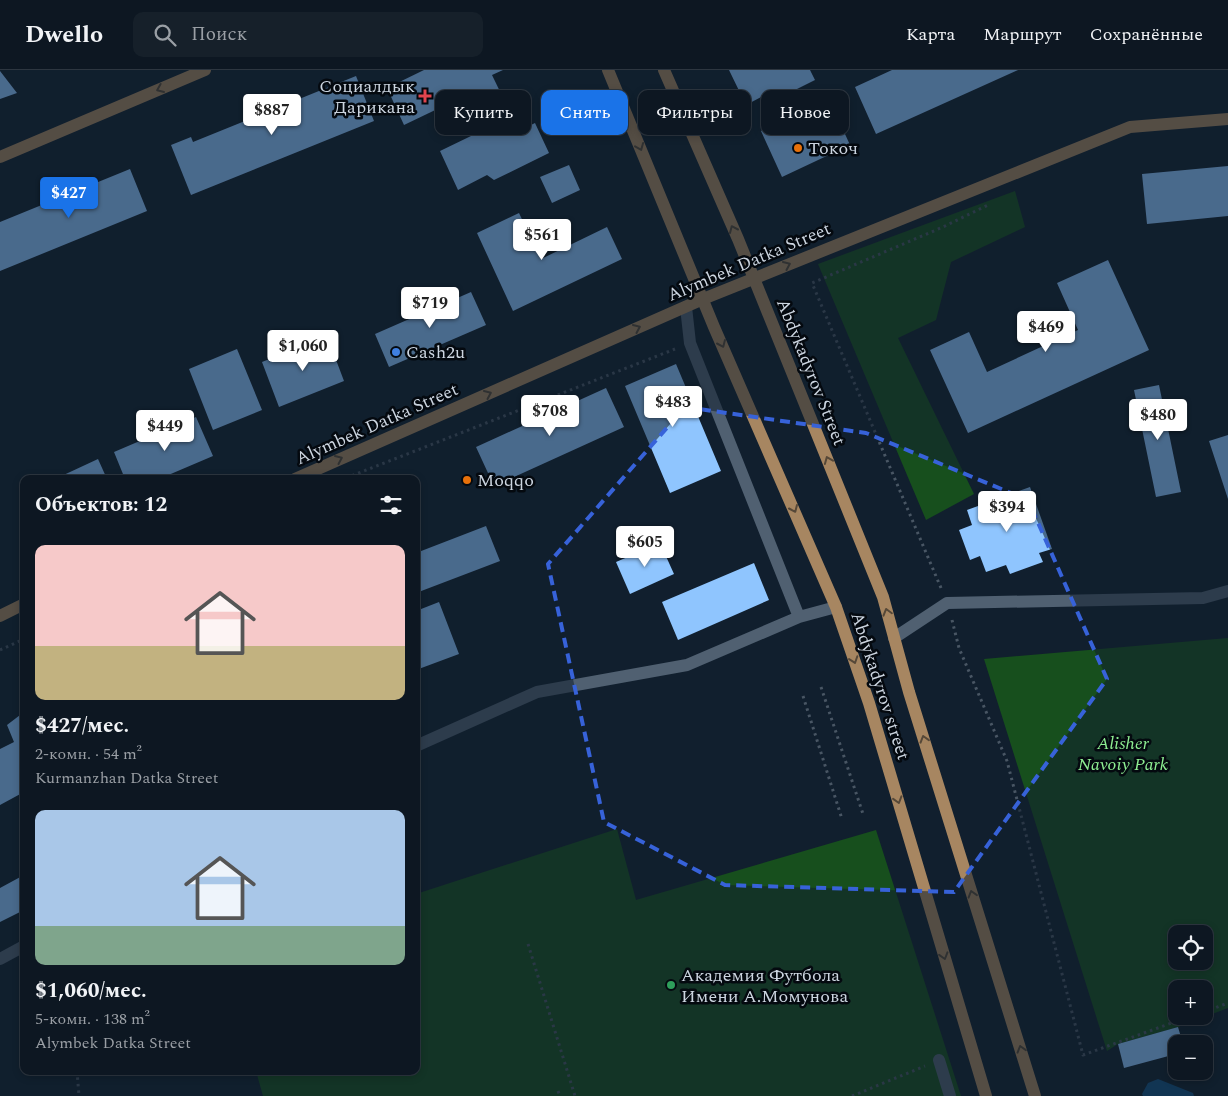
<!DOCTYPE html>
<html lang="ru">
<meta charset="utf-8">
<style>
:root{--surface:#0d1722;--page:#16202a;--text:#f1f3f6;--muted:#9a9fa5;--line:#2d3640;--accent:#1a73e8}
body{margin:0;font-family:Spectral,serif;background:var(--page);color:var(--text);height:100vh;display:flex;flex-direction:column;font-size:19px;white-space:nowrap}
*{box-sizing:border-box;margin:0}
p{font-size:16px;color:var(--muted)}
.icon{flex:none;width:28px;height:28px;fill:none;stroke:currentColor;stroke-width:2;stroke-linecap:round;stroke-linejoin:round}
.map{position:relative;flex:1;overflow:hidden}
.details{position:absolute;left:20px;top:405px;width:400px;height:600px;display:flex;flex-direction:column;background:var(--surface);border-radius:10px;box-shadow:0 2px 8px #0003,0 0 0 1px var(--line)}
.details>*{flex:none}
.top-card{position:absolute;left:435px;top:20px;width:475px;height:45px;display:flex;gap:10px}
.buttons{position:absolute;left:1168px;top:855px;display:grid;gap:10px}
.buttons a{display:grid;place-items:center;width:45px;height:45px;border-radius:10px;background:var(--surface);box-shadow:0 2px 8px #0003,0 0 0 1px var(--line);font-size:25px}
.price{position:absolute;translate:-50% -42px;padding:0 11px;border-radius:5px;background:#fff;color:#222;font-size:16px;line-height:32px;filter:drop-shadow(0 1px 2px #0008)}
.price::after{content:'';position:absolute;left:50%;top:30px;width:15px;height:11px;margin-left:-8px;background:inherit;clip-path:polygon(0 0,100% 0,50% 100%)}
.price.selected{background:var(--accent);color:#fff}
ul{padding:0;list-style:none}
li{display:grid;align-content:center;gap:10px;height:265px;padding:0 15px}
li span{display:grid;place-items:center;height:155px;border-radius:10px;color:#555}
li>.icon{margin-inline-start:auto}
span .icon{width:90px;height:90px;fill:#fffc;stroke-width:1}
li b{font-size:21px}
h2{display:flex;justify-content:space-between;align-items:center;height:60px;padding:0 15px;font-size:21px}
.tag{padding:0 18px;border-radius:10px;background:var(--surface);box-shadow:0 2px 8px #0003,0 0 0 1px var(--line);font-size:18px;line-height:45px}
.tag.selected{background:var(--accent);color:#fff}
header{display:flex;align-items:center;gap:30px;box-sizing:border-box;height:70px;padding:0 25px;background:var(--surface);border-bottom:1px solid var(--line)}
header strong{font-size:24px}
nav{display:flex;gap:28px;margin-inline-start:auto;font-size:18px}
.search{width:350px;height:45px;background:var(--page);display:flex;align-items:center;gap:12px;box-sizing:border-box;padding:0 18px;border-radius:10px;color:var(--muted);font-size:19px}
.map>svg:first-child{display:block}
.green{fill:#174f1d;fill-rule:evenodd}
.water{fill:#135080}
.building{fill:#8fc5fe}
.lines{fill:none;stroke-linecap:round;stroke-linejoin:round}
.path{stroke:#495664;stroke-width:3;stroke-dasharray:2.5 4;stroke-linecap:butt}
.minor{stroke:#506071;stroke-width:12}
.major{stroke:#a78661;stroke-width:12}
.oneway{stroke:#564838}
.marked{fill:none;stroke:#3762d9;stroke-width:4;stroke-dasharray:10 6;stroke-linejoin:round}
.health-dot{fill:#e0444e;stroke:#04090f;stroke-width:2}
.food-dot{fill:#e8710a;stroke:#04090f;stroke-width:2}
.shop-dot{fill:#3f7fe0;stroke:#04090f;stroke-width:2}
.leisure-dot{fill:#2e9e5b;stroke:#04090f;stroke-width:2}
.labels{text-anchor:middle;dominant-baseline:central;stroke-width:5;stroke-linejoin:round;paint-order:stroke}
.poi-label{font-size:18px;fill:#ccd5e0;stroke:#04090f;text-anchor:start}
.street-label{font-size:18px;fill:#ccd5e0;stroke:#04090f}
.park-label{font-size:18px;font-style:italic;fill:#8eee92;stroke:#04090f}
</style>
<header>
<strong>Dwello</strong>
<div class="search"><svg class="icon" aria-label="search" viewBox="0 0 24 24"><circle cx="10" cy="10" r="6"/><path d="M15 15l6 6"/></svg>Поиск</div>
<nav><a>Карта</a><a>Маршрут</a><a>Сохранённые</a></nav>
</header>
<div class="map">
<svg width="1228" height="1026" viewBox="0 0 1228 1026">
<rect width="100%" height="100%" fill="#111f2e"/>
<!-- green -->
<path class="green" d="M1015 121 1025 157 951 192 936 250 898 268 974 424 926 450 818 194Z
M1228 568V938L1178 957 1118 974 1107 981 984 589ZM1176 864H1204V891H1176ZM1176 919H1204V946H1176Z
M617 759 636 830 876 760 961 1026H263L256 1001H416V824Z"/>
<!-- water -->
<path class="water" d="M1158 1009 1193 1023 1194 1026H1143L1142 1024 1148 1013Z"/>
<!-- building -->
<path class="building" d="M424 0H503L492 5 519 61 535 53 549 83 494 110 487 105 458 120 440 81 471 66 454 31 404 55 387 18Z
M729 0H810L815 10 771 32 767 24 746 35Z
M892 0H1018L876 64 855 17Z
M0 1 17 23 0 29Z
M356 6 374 51 191 125 171 75 191 67 193 72Z
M829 29 850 75 782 107 761 61Z
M569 95 580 120 552 133 540 107Z
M1228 96V146L1147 154 1142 104Z
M130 99 147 141 0 201V152Z
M519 143 541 189 607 157 622 189 513 241 477 163Z
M1108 190 1149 280 968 363 930 280 969 262 987 302 1078 260 1057 213Z
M471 222 486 255 389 297 375 264Z
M327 266 344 311 279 337 262 292Z
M237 279 262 340 213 360 189 299Z
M676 294 721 401 670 423 625 316Z
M1159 315 1181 422 1156 427 1134 320Z
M606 318 624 357 494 416 476 377Z
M196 347 213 386 159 409H125L114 382Z
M1228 365V429L1209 371Z
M98 389 107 409H55Z
M1030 417 1052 479 1039 483 1043 492 1010 504 1006 495 986 502 980 486 970 490 959 460 972 455 967 440Z
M486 456 500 491 416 523V483Z
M660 473 674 504 630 524 616 492Z
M754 493 769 530 678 570 662 532Z
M439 532 459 584 416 600V541Z
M24 642V722L0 735V679L14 672 7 655Z
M24 805V840L0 852V818Z
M1178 957 1183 974H1176V984L1124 998 1118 974Z"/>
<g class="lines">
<!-- path -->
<path class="path" d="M346 408 675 279
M941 518 812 213 943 157 988 135
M952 550 959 578 1007 691 1083 985 1191 946
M0 580 24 569
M821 617 863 744
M803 626 842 749
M528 874 575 1026
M1204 942 1228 933
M77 1001 79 1026
M558 1021 560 1026
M852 1026 925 996"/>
<!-- minor -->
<path class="minor" d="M799 547 836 537
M894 568 947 533 1203 528 1228 521
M416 676 537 622 687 595 799 547 690 273 686 237
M0 889 24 876
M939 990 950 1026"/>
<!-- major -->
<path class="major" d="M608 0 714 257 836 537 869 633 986 1026
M664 0 738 169 883 527 909 622 1035 1026
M0 87 205 0
M295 409 703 229 1130 57 1228 49
M0 546 24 534"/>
</g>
<!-- one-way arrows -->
<defs><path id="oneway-chevron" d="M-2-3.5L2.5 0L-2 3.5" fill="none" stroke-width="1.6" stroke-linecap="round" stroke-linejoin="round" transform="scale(1.25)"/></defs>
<g class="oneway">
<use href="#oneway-chevron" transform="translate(160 19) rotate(157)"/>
<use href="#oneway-chevron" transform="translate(640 77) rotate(68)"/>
<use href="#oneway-chevron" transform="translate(733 159) rotate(-114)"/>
<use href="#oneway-chevron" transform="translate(787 195) rotate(-24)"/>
<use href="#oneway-chevron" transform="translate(637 258) rotate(-24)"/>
<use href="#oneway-chevron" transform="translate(722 274) rotate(66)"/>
<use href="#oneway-chevron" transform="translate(488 324) rotate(-24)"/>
<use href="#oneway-chevron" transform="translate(339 389) rotate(-24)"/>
<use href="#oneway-chevron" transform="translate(828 390) rotate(-112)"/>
<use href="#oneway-chevron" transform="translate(794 439) rotate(66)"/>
<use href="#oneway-chevron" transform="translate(887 542) rotate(-106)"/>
<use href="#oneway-chevron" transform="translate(854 590) rotate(71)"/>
<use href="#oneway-chevron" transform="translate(924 669) rotate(-107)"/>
<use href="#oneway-chevron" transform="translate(898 730) rotate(73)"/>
<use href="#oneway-chevron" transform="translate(972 824) rotate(-107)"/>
<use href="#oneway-chevron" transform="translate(944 886) rotate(73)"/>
<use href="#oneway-chevron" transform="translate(1021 979) rotate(-107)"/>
</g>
<!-- marked area -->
<path d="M0 0H1228V1026H0ZM685 337 866 363 1028 430 1107 609 954 822 725 815 604 752 548 494Z" fill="#111f2e" fill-opacity=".55" fill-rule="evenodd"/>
<path class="marked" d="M685 337 866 363 1028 430 1107 609 954 822 725 815 604 752 548 494Z"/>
<!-- markers -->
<path class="health-dot" d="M422.5 18.5h5v5h5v5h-5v5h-5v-5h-5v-5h5z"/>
<g class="food-dot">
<circle cx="798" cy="78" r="5"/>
<circle cx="467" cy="410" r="5"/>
</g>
<circle class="shop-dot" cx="396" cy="282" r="5"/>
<circle class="leisure-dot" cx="671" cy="915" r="5"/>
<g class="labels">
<!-- poi labels -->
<g class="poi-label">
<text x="415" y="16" text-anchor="end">Социалдык<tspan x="415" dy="21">Дарикана</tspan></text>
<text x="808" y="78">Токоч</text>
<text x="406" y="282">Cash2u</text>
<text x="477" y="410">Moqqo</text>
<text x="681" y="905">Академия Футбола<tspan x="681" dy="21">Имени А.Момунова</tspan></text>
</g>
<!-- street labels -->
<g class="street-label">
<text transform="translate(749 192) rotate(-23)">Alymbek Datka Street</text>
<text transform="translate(811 302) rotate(68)">Abdykadyrov Street</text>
<text transform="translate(377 354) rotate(-24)">Alymbek Datka Street</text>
<text transform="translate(880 616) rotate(72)">Abdykadyrov street</text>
</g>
<!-- park labels -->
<g class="park-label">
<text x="1123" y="673">Alisher<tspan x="1123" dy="21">Navoiy Park</tspan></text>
</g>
</g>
</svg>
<div class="buttons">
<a><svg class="icon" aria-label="locate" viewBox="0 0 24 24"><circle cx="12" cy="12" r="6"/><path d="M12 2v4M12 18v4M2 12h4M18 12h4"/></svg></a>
<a>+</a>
<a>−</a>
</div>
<b class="price" style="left:272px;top:66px">$887</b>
<b class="price selected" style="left:69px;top:149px">$427</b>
<b class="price" style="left:542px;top:191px">$561</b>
<b class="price" style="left:430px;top:259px">$719</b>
<b class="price" style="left:1046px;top:283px">$469</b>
<b class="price" style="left:303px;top:302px">$1,060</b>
<b class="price" style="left:673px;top:358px">$483</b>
<b class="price" style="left:550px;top:367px">$708</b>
<b class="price" style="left:1158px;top:371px">$480</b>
<b class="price" style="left:165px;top:382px">$449</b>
<b class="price" style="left:1007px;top:463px">$394</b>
<b class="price" style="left:645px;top:498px">$605</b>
<div class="top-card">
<a class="tag">Купить</a>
<a class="tag selected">Снять</a>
<a class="tag">Фильтры</a>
<a class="tag">Новое</a>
</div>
<section class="details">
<h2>Объектов: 12<svg class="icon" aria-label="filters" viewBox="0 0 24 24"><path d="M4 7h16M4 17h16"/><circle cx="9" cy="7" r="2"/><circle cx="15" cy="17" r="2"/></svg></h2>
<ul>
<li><span style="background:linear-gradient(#f6c9c9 65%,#c2b280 0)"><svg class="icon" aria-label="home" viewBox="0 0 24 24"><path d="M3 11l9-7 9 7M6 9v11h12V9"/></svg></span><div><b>$427/мес.</b><p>2-комн. · 54 m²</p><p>Kurmanzhan Datka Street</p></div></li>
<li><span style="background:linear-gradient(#a9c7e8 75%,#7fa58c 0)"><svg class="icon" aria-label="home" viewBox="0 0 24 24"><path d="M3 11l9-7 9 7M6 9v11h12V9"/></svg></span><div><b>$1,060/мес.</b><p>5-комн. · 138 m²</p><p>Alymbek Datka Street</p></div></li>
</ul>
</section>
</div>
